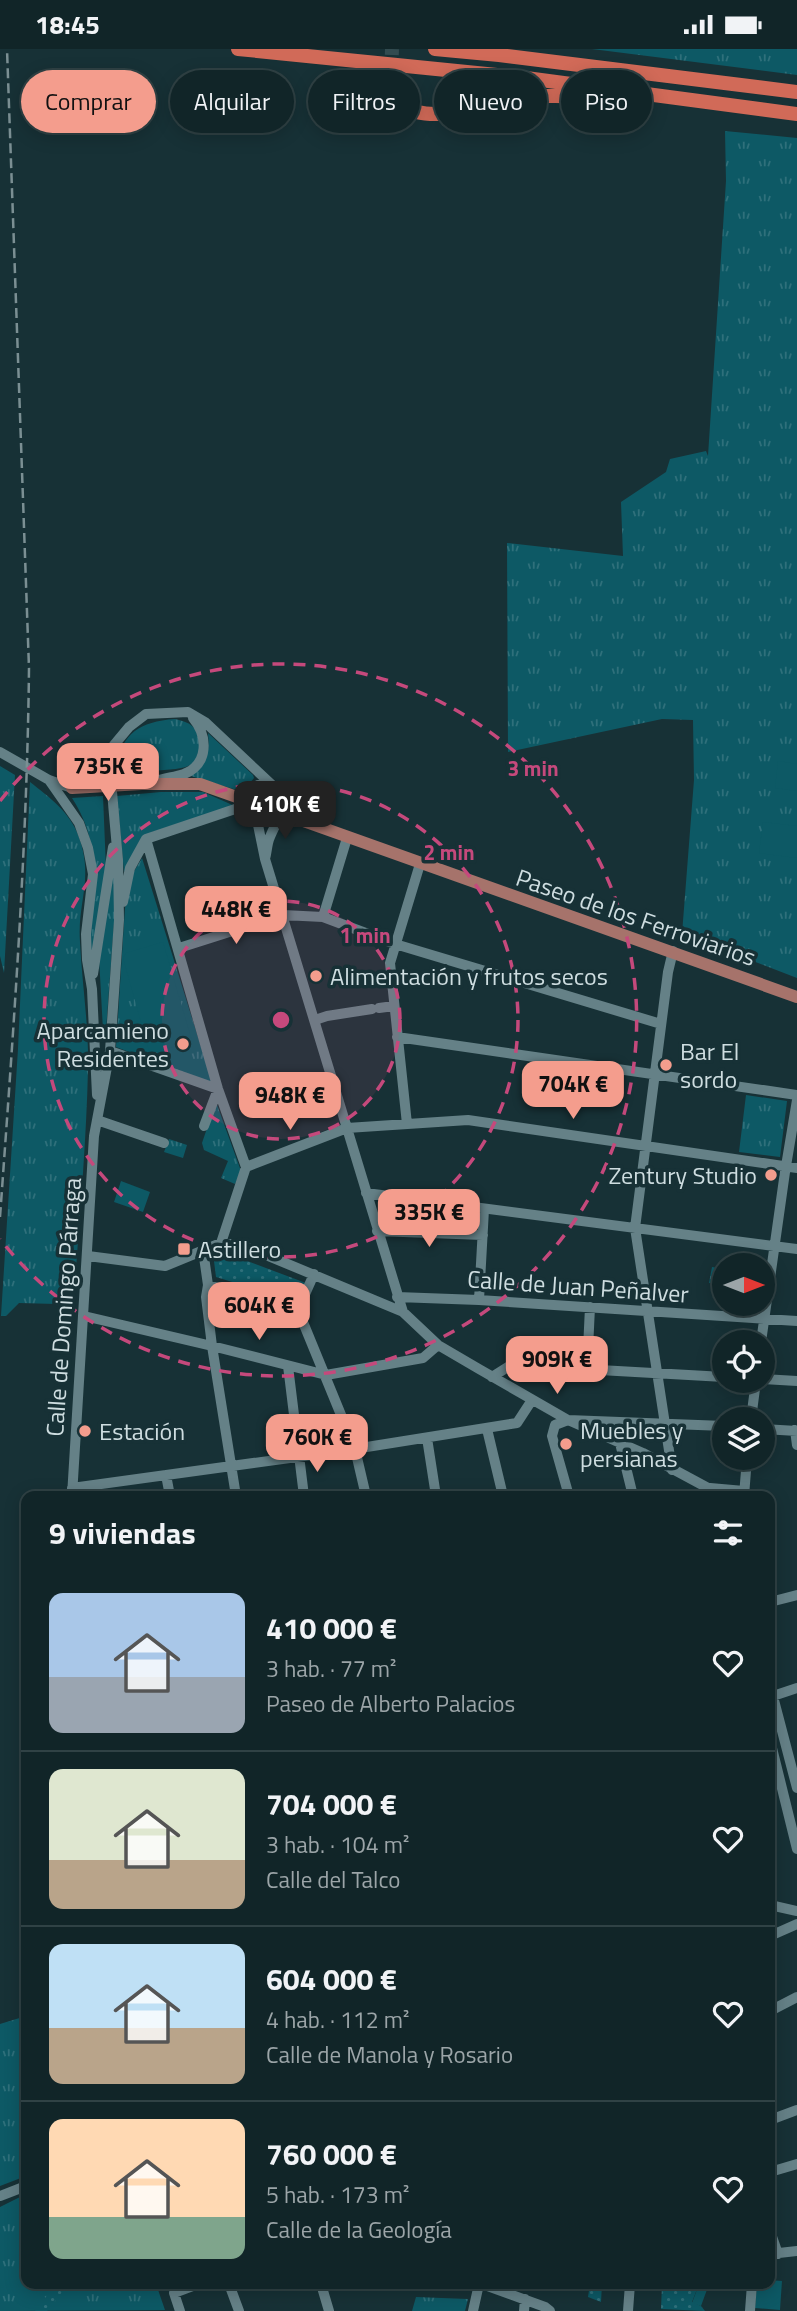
<!DOCTYPE html>
<html lang="es">
<meta charset="utf-8">
<style>
:root{--surface:#112528;--page:#1a2d30;--text:#f1f3f6;--muted:#9ca5a8;--line:#304245;--accent:#f49d8d}
body{margin:0;font-family:"Titillium Web",sans-serif;background:var(--page);color:var(--text);height:100vh;display:flex;flex-direction:column;font-size:26px;white-space:nowrap}
*{box-sizing:border-box;margin:0}
p{font-size:23px;color:var(--muted)}
.icon{flex:none;width:38px;height:38px;fill:none;stroke:currentColor;stroke-width:2;stroke-linecap:round;stroke-linejoin:round}
.map{position:relative;flex:1;overflow:hidden}
.panel{position:absolute;left:21px;top:1442px;width:754px;height:798px;display:flex;flex-direction:column;background:var(--surface);border-radius:14px;box-shadow:0 4px 18px #0003,0 0 0 2px var(--line)}
.panel>*{flex:none}
.hud{position:absolute;left:21px;top:21px;width:756px;height:63px;display:flex;gap:14px}
.needle{width:46px;rotate:90deg}
.buttons{position:absolute;left:712px;top:1204px;display:grid;gap:14px}
.buttons a{display:grid;place-items:center;width:63px;height:63px;border-radius:50%;background:var(--surface);box-shadow:0 4px 18px #0003,0 0 0 2px var(--line);font-size:35px}
.price{position:absolute;translate:-50% -60px;padding:0 16px;border-radius:14px;background:var(--accent);color:#111;font-size:23px;line-height:46px;filter:drop-shadow(0 2px 4px #0008)}
.price::after{content:'';position:absolute;left:50%;top:42px;width:21px;height:16px;margin-left:-10px;background:inherit;clip-path:polygon(0 0,100% 0,50% 100%)}
.price.current{background:#222;color:#fff}
ul{padding:0;list-style:none}
li{display:flex;align-items:center;gap:21px;height:175px;padding:0 28px}
li+li{border-top:2px solid var(--line)}
li span{display:grid;place-items:center;flex:none;width:196px;height:140px;border-radius:14px;color:#555}
li>.icon{margin-inline-start:auto}
span .icon{width:84px;height:84px;fill:#fffc;stroke-width:1}
li b{font-size:30px}
h2{display:flex;justify-content:space-between;align-items:center;height:84px;padding:0 28px;font-size:30px}
.tag{padding:0 24px;border-radius:32px;background:var(--surface);box-shadow:0 4px 18px #0003,0 0 0 2px var(--line);font-size:24px;line-height:63px}
.tag.current{background:var(--accent);color:#111}
.status{display:flex;justify-content:space-between;align-items:center;height:49px;padding:0 35px;background:var(--surface);direction:ltr}
.status svg{height:19px;fill:currentColor}
.map>svg:first-child{display:block}
.grass{fill:url(#grass-tufts)}
.garden{fill:url(#garden-dots)}
.pitch{fill:#0d5965}
.lines{fill:none;stroke-linecap:round;stroke-linejoin:round}
.highway-tunnel{stroke:#324b50;stroke-width:14;stroke-dasharray:14 7;stroke-linecap:butt}
.minor{stroke:#658187;stroke-width:10}
.major{stroke:#a6736b;stroke-width:12}
.highway{stroke:#d16a58;stroke-width:14}
.rail{stroke:#7b8f93;stroke-width:2.5;stroke-dasharray:10 5;stroke-linecap:butt}
.ring{fill:none;stroke:#c5497c;stroke-width:3.5;stroke-dasharray:12 9}
.poi-dot{fill:#f49d8d;stroke:#173136;stroke-width:2.5}
.labels{text-anchor:middle;dominant-baseline:central;stroke-width:7;stroke-linejoin:round;paint-order:stroke}
.street-label{font-size:24px;fill:#cedde0;stroke:#173136}
.poi-label{font-size:24px;fill:#cedde0;stroke:#173136;text-anchor:start}
.centre{fill:#c5497c;stroke:#173136;stroke-width:3.5}
.ring-label{font-size:21px;text-anchor:middle;font-weight:bold;fill:#c5497c;stroke:#173136;stroke-width:7;stroke-linejoin:round;paint-order:stroke}
</style>
<div class="status"><b>18:45</b><svg viewBox="0 0 49 12"><path d="M0 12V9h3v3zM5 12V6h3v6zM10 12V3h3v9zM15 12V0h3v12zM26 1h20v11H26zM47 4h2v5h-2z"/></svg></div>
<div class="map">
<svg width="797" height="2262" viewBox="0 0 797 2262">
<defs>
<pattern id="grass-tufts" width="24" height="20" patternUnits="userSpaceOnUse" patternTransform="scale(1.75)"><rect width="24" height="20" fill="#0d5965"/><path d="M3 7l-1-3M5 7V3M7 7l1-3M15 17l-1-3M17 17v-4M19 17l1-3" fill="none" stroke="#2f707b"/></pattern>
<pattern id="garden-dots" width="8" height="8" patternUnits="userSpaceOnUse" patternTransform="scale(1.75)"><rect width="8" height="8" fill="#0d5965"/><path d="M2 2h.1M6 6h.1" fill="none" stroke="#2f707b" stroke-width="1.8" stroke-linecap="round"/></pattern>
</defs>
<rect width="100%" height="100%" fill="#173136"/>
<!-- grass -->
<path class="grass" d="M592 0H797V26Z
M725 82 797 89V929L682 885 694 731 693 671 662 670 508 703 507 494 623 507 621 453 666 423 670 410 706 402 708 407 726 132Z
M175 670C188 673 196 676 199 690 206 724 174 719 153 722 140 724 128 730 115 732 117 690 133 673 175 670Z
M208 684 253 726 254 729 245 740 240 742 191 727C207 716 210 702 208 684Z
M0 717 15 726 4 924 0 907Z
M30 733C49 748 70 763 79 788 94 831 77 853 80 893 82 935 89 977 88 1020 86 1107 77 1194 72 1280L65 1279 63 1264 57 1260V1255L19 1254 6 1267H1L18 1000Z
M161 743H203L237 758 152 783 124 823 117 747Z
M103 747 106 820 92 905 89 901C93 847 104 798 72 749Z
M142 809 212 1033 211 1034 116 998 125 859 133 824Z
M114 816 115 861 106 981H103L99 908Z
M746 1046 787 1052 780 1108 739 1103Z
M216 1053 241 1122 235 1135 221 1129 228 1112 204 1101 202 1094Z
M169 1090 187 1096 183 1109 164 1103Z
M26 1967V2127L0 2137V1975Z
M26 2145V2235H156L165 2261 0 2262V2158Z
M699 2235H709L701 2257 692 2254Z
M416 2248 468 2250 465 2262H412Z"/>
<!-- garden -->
<path class="garden" d="M222 1206H231L306 1234 297 1253 216 1228 214 1212Z
M712 1218 724 1220V1235L709 1234Z
M56 2235H69L47 2262H35Z
M590 2235H602L601 2253 588 2248Z
M662 2235H699L692 2253 701 2257 705 2262 661 2260Z"/>
<!-- pitch -->
<path class="pitch" d="M778 712 797 715V742L775 739Z
M763 773 797 777V809L759 804Z
M163 893 192 992 150 1005 123 909 126 904Z
M121 1132 150 1143 143 1163 114 1153Z
M770 2231 782 2232 780 2261 755 2259 757 2235H770Z"/>
<g class="lines">
<!-- highway-tunnel -->
<path class="highway-tunnel" d="M391 27 392 0"/>
<!-- minor -->
<path class="minor" d="M0 703 49 731 72 739
M49 731 79 774 88 799 93 825 86 885 87 911 92 940 97 1046
M156 732C165 729 175 728 184 725 209 715 208 687 193 669
M272 736H258L251 742 265 810 403 1263 438 1296 479 1320 568 1371 643 1404 708 1439 718 1447
M146 790 218 1040 246 1118
M123 853 130 819 146 790 250 755
M323 868 347 789
M179 899 283 866 323 868 395 895 661 975
M93 925 113 798
M379 959 394 957
M315 971 327 967 372 960
M397 988 797 1046
M110 1002 218 1040 204 1077
M97 1071 164 1094
M407 1075 390 914 420 815
M366 1144 797 1200
M377 1182 483 1186
M221 1194 246 1118 347 1079 468 1071 797 1119
M203 1201 208 1236 206 1248 212 1297 236 1447
M88 1207 165 1217 221 1194 242 1196 403 1263
M314 1225 298 1261 355 1400 366 1447
M208 1236 298 1261
M397 1248 479 1251 797 1272
M479 1251 484 1160
M84 1267 212 1297 326 1326 423 1309 438 1296
M761 1293 785 1123 797 1051
M288 1317 304 1447
M587 1321 590 1258
M492 1328 511 1316 724 1328
M763 1330 797 1332
M751 1370 756 1332
M487 1380 503 1447
M763 1380 797 1382
M795 1381 797 1396
M427 1389 436 1447
M620 1394 633 1447
M672 1421 635 1179 668 923 673 902
M166 1426 170 1447
M72 1439 348 1401 517 1374 532 1351
M710 1439 744 1442
M72 1447 94 1087 110 1002 119 871 118 811 110 720 114 696 129 678 146 665 188 663 205 673 272 736C291 761 279 765 270 788 267 794 267 803 265 810
M569 1447 552 1387 555 1376 568 1371 724 1377
M744 1447 747 1409
M770 1553 797 1546
M770 1636 797 1739
M770 1648 797 1639
M770 1691 797 1800
M770 1856 797 1862
M770 1887 797 1875
M770 1962 797 1948
M770 2071 797 2061
M770 2123 797 2115
M0 2147 26 2137
M770 2182 778 2205
M770 2205 797 2202
M229 2235 239 2262
M307 2235 478 2237
M321 2235 329 2262
M482 2235 545 2258 550 2262
M180 2262 174 2244 198 2235
M473 2262 479 2235
M524 2262 525 2250
M628 2262 630 2235
M750 2262 752 2235"/>
<!-- major -->
<path class="major" d="M72 739 142 735H200L797 948"/>
<!-- highway -->
<path class="highway" d="M238 0 526 29 797 65
M435 0 499 6 797 43
M494 27 506 41 502 55
M391 28C393 39 394 49 404 57 431 79 513 49 548 47 576 46 606 50 635 52"/>
<!-- rail -->
<path class="rail" d="M0 1168C13 986 27 803 29 619L7 0"/>
</g>
<!-- distance rings -->
<circle cx="281" cy="971" r="119" fill="#c5497c" fill-opacity=".12"/>
<g class="ring">
<circle cx="281" cy="971" r="119"/>
<circle cx="281" cy="971" r="237"/>
<path d="M0 752A356 356 0 1 1 0 1190"/>
</g>
<!-- markers -->
<g class="poi-dot">
<circle cx="316" cy="927" r="7"/>
<circle cx="183" cy="995" r="7"/>
<circle cx="666" cy="1016" r="7"/>
<circle cx="771" cy="1126" r="7"/>
<rect x="177" y="1193" width="14" height="14" rx="3.5"/>
<circle cx="85" cy="1382" r="7"/>
<circle cx="566" cy="1395" r="7"/>
</g>
<g class="labels">
<!-- street labels -->
<g class="street-label">
<text transform="translate(636 868) rotate(19)">Paseo de los Ferroviarios</text>
<text transform="translate(578 1237) rotate(4)">Calle de Juan Peñalver</text>
<text transform="translate(63 1258) rotate(-86)">Calle de Domingo Párraga</text>
</g>
<!-- poi labels -->
<g class="poi-label">
<text x="330" y="927">Alimentación y frutos secos</text>
<text x="169" y="981" text-anchor="end">Aparcamieno<tspan x="169" dy="28">Residentes</tspan></text>
<text x="680" y="1002">Bar El<tspan x="680" dy="28">sordo</tspan></text>
<text x="757" y="1126" text-anchor="end">Zentury Studio</text>
<text x="198" y="1200">Astillero</text>
<text x="580" y="1381">Muebles y<tspan x="580" dy="28">persianas</tspan></text>
<text x="99" y="1382">Estación</text>
</g>
</g>
<circle cx="281" cy="971" r="10" class="centre"/>
<g class="ring-label">
<text x="533" y="727">3 min</text>
<text x="449" y="811">2 min</text>
<text x="365" y="894">1 min</text>
</g>
</svg>
<div class="buttons">
<a><svg class="needle" viewBox="-14 -14 28 28"><path d="M0-13l5 13h-10z" fill="#e53935"/><path d="M0 13l5-13h-10z" fill="#9ca5a8"/></svg></a>
<a><svg class="icon" aria-label="locate" viewBox="0 0 24 24"><circle cx="12" cy="12" r="6"/><path d="M12 2v4M12 18v4M2 12h4M18 12h4"/></svg></a>
<a><svg class="icon" aria-label="layers" viewBox="0 0 24 24"><path d="M12 4l9 5-9 5-9-5zM3 14l9 5 9-5"/></svg></a>
</div>
<b class="price" style="left:108px;top:754px">735K €</b>
<b class="price current" style="left:285px;top:792px">410K €</b>
<b class="price" style="left:236px;top:897px">448K €</b>
<b class="price" style="left:573px;top:1072px">704K €</b>
<b class="price" style="left:290px;top:1083px">948K €</b>
<b class="price" style="left:429px;top:1200px">335K €</b>
<b class="price" style="left:259px;top:1293px">604K €</b>
<b class="price" style="left:557px;top:1347px">909K €</b>
<b class="price" style="left:317px;top:1425px">760K €</b>
<div class="hud">
<a class="tag current">Comprar</a>
<a class="tag">Alquilar</a>
<a class="tag">Filtros</a>
<a class="tag">Nuevo</a>
<a class="tag">Piso</a>
</div>
<section class="panel">
<h2>9 viviendas<svg class="icon" aria-label="filters" viewBox="0 0 24 24"><path d="M4 7h16M4 17h16"/><circle cx="9" cy="7" r="2"/><circle cx="15" cy="17" r="2"/></svg></h2>
<ul>
<li><span style="background:linear-gradient(#a9c7e8 60%,#9aa5b1 0)"><svg class="icon" aria-label="home" viewBox="0 0 24 24"><path d="M3 11l9-7 9 7M6 9v11h12V9"/></svg></span><div><b>410 000 €</b><p>3 hab. · 77 m²</p><p>Paseo de Alberto Palacios</p></div><svg class="icon" aria-label="heart" viewBox="0 0 24 24"><path d="M12 20l-8-8c-3-5 5-10 8-4 3-6 11-1 8 4z"/></svg></li>
<li><span style="background:linear-gradient(#dfe7d0 65%,#b9a48a 0)"><svg class="icon" aria-label="home" viewBox="0 0 24 24"><path d="M3 11l9-7 9 7M6 9v11h12V9"/></svg></span><div><b>704 000 €</b><p>3 hab. · 104 m²</p><p>Calle del Talco</p></div><svg class="icon" aria-label="heart" viewBox="0 0 24 24"><path d="M12 20l-8-8c-3-5 5-10 8-4 3-6 11-1 8 4z"/></svg></li>
<li><span style="background:linear-gradient(#bfe0f5 60%,#b9a48a 0)"><svg class="icon" aria-label="home" viewBox="0 0 24 24"><path d="M3 11l9-7 9 7M6 9v11h12V9"/></svg></span><div><b>604 000 €</b><p>4 hab. · 112 m²</p><p>Calle de Manola y Rosario</p></div><svg class="icon" aria-label="heart" viewBox="0 0 24 24"><path d="M12 20l-8-8c-3-5 5-10 8-4 3-6 11-1 8 4z"/></svg></li>
<li><span style="background:linear-gradient(#ffd9b3 70%,#7fa58c 0)"><svg class="icon" aria-label="home" viewBox="0 0 24 24"><path d="M3 11l9-7 9 7M6 9v11h12V9"/></svg></span><div><b>760 000 €</b><p>5 hab. · 173 m²</p><p>Calle de la Geología</p></div><svg class="icon" aria-label="heart" viewBox="0 0 24 24"><path d="M12 20l-8-8c-3-5 5-10 8-4 3-6 11-1 8 4z"/></svg></li>
</ul>
</section>
</div>
